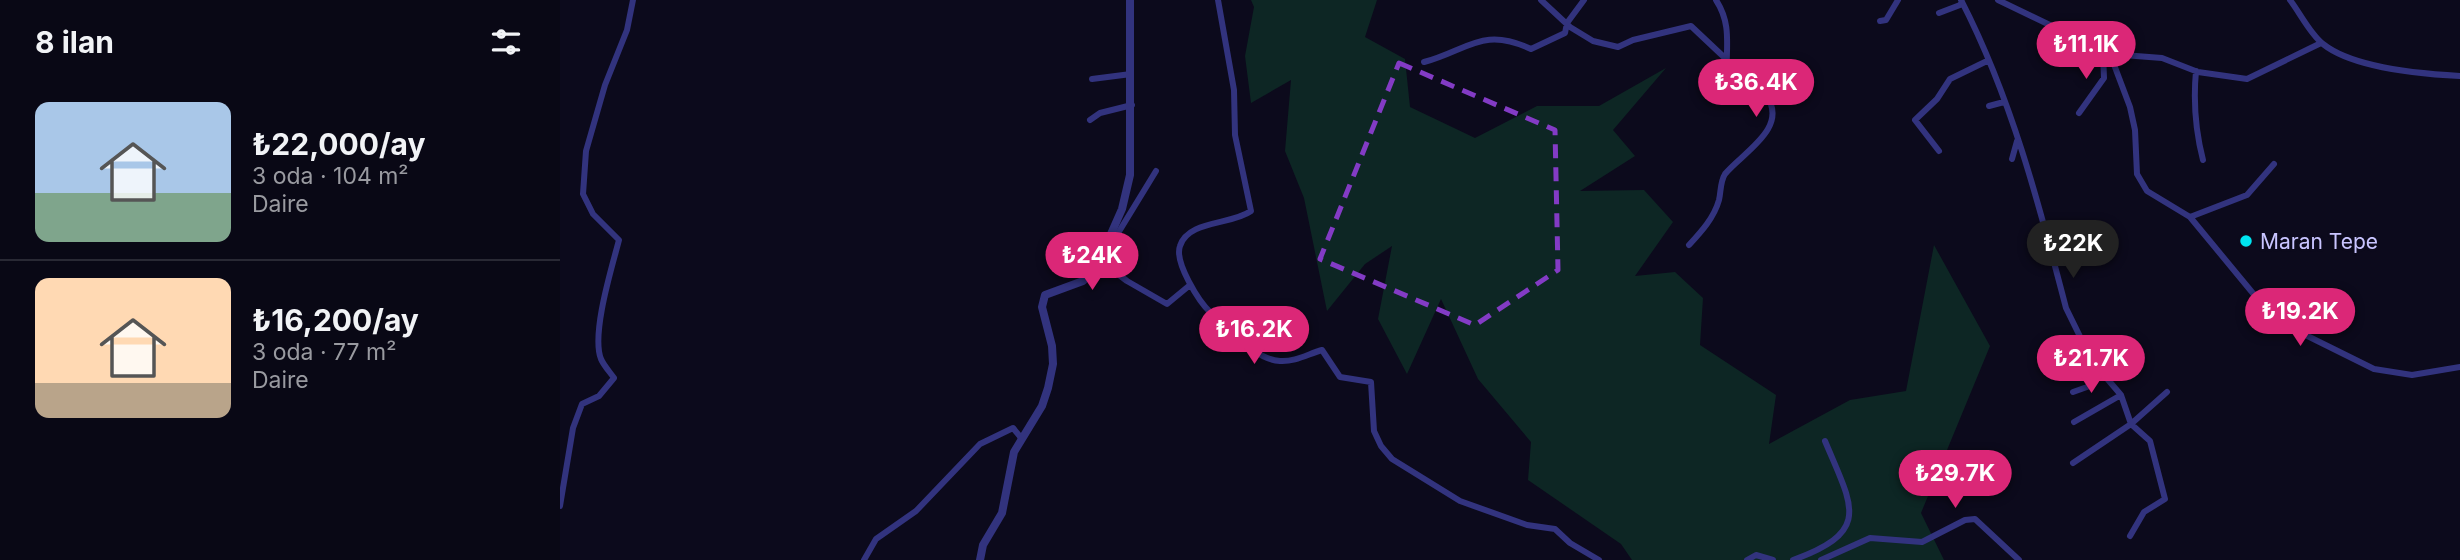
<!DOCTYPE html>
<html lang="tr">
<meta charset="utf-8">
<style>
:root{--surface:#090815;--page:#171622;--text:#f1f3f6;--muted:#999aa0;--line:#292934;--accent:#db2777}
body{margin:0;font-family:Inter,sans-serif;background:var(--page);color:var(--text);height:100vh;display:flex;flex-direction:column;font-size:26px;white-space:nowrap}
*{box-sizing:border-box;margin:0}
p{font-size:23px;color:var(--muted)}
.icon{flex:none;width:38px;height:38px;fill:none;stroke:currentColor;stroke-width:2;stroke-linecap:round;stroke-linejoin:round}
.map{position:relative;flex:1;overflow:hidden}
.drawer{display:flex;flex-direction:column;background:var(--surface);width:560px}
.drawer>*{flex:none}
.price{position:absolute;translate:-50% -60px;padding:0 16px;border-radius:24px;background:var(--accent);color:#fff;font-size:23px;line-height:46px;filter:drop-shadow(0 2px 4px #0008)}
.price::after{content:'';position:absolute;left:50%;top:42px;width:21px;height:16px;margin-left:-10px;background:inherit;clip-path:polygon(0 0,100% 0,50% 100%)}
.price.selected{background:#222;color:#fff}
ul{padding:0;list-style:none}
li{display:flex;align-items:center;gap:21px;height:175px;padding:0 35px}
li+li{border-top:2px solid var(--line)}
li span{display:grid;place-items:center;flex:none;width:196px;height:140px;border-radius:14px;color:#555}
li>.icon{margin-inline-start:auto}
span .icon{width:84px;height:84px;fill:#fffc;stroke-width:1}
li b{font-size:30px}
h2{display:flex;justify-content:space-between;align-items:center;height:84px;padding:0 35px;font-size:30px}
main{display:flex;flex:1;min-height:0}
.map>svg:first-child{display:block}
.green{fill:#0d2624}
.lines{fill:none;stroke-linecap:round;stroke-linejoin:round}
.minor{stroke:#32337e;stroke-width:6}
.tertiary{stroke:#32337e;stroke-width:8}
.marked{fill:none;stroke:#833bc5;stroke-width:5;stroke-dasharray:14 9;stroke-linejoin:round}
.poi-dot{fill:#00e4f0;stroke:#0c0a1c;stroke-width:2.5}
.labels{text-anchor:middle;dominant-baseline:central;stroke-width:5;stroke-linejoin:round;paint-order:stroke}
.poi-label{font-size:21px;fill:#c9c5ff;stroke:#0c0a1c;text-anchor:start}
</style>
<main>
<section class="drawer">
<h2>8 ilan<svg class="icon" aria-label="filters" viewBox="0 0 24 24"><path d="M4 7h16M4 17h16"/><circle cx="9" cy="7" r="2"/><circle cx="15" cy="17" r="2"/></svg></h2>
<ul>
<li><span style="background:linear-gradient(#a9c7e8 65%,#7fa58c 0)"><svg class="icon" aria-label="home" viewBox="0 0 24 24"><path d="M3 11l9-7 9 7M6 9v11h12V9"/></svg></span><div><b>₺22,000/ay</b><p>3 oda · 104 m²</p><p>Daire</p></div></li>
<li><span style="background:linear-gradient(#ffd9b3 75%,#b9a48a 0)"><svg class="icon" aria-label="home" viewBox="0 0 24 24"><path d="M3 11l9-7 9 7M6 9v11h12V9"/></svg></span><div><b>₺16,200/ay</b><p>3 oda · 77 m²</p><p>Daire</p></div></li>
</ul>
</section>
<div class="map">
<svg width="1900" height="560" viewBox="0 0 1900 560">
<rect width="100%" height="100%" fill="#0c0a1c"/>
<!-- green -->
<path class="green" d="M691 0H817L805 37 845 59 850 107 915 138 977 106H1039L1106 68 1053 130 1075 156 1020 191 1084 190 1113 222 1075 276 1115 272 1143 298 1140 345 1216 395 1209 444 1290 400 1346 391 1374 245 1430 346 1361 513 1384 560H1072L1061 544 968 480 971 442 918 379 881 299 847 374 818 319 832 246 805 264 767 311 744 198 725 151 731 80 691 103 685 56 694 7Z"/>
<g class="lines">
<!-- minor -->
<path class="minor" d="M658 0 674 90 675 135 691 211C672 225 628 220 620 246 614 262 639 302 651 313 656 317 664 319 669 325 683 341 697 359 720 361 735 362 748 354 762 350L780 377 811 382 814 431 821 446 832 459 900 501 967 525 995 529 1010 543 1039 560
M981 0 1010 27 1033 41 1058 47 1073 40 1131 26 1166 59
M1401 0C1451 97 1479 204 1506 308L1532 361 1561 395 1571 424 1590 441 1605 499 1584 512 1570 536
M1438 0 1550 54 1602 58 1638 72 1687 79 1761 43
M1730 0C1740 13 1750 34 1763 44 1793 68 1862 74 1900 76
M1379 13 1400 5 1402 2
M1320 21 1326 20 1338 0
M1550 54 1570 107 1575 130 1577 174 1587 191 1630 217 1715 320 1814 369 1852 375 1900 367
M864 62C908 50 923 26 971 49L1005 33 1007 23 1024 0
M1636 71C1633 103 1635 129 1643 160
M532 79 571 74
M1429 106 1444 102
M1519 113 1544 78 1543 51
M530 120 540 113 572 105
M1379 151 1355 120 1377 99 1390 79 1427 61
M1452 159 1457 141
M596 171 541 261 567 281 607 304 630 285
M1630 217 1687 195 1714 164
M1129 245C1141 232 1154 218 1159 200 1161 192 1160 182 1165 174 1182 153 1230 128 1206 95L1177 88 1167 79C1165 49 1173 26 1156 0
M1513 392 1527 387 1537 376 1534 366
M1514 422 1561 395
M1513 463 1571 424 1607 392
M0 506 13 428 22 404 39 396 54 378C50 372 44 366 41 359 31 334 52 267 59 240L33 214 23 194 26 151 45 85 67 30 73 0
M304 560 316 539 356 511 420 444 453 428 462 439
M1187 560 1196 555 1213 560
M1233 560C1312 531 1293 508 1265 441
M1261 560 1310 538 1362 542 1405 520 1415 519 1459 560"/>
<!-- tertiary -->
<path class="tertiary" d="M420 560 423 545 442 513 454 452 482 406 488 388 493 364 492 346 482 307 485 295 523 281 536 268 562 209 570 175V0"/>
</g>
<!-- marked area -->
<path class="marked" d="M839 63 995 130 998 270 915 325 760 259Z"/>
<!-- markers -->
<circle class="poi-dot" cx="1686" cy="241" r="7"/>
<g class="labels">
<!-- poi labels -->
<g class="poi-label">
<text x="1700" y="241">Maran Tepe</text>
</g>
</g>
</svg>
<b class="price" style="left:1526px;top:81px">₺11.1K</b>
<b class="price" style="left:1196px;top:119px">₺36.4K</b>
<b class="price selected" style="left:1513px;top:280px">₺22K</b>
<b class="price" style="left:532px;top:292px">₺24K</b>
<b class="price" style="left:1740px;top:348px">₺19.2K</b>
<b class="price" style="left:694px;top:366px">₺16.2K</b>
<b class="price" style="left:1531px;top:395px">₺21.7K</b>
<b class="price" style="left:1395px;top:510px">₺29.7K</b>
</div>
</main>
